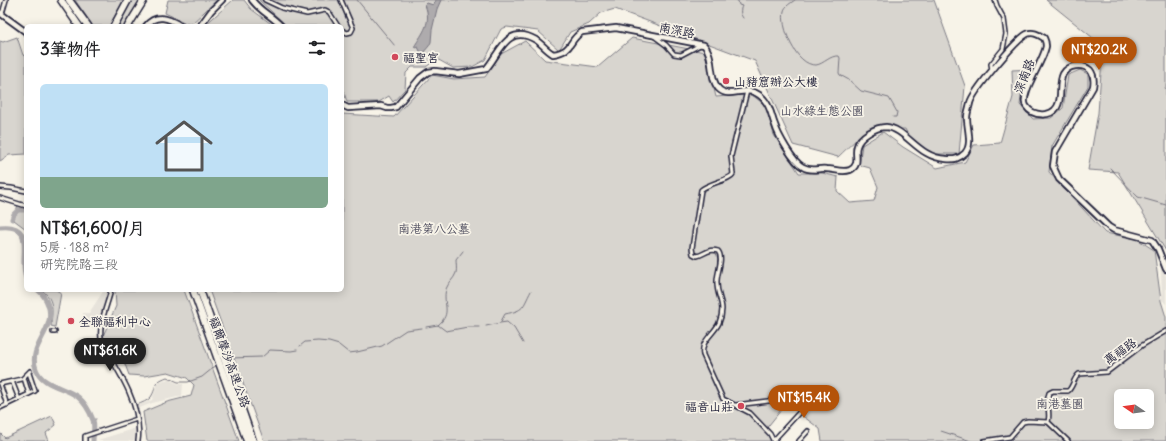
<!DOCTYPE html>
<html lang="zh-TW">
<meta charset="utf-8">
<style>
:root{--surface:#fff;--page:#f2f2f2;--text:#202124;--muted:#757577;--line:#e0e0e0;--accent:#b45309}
body{margin:0;font-family:Delius,"LXGW WenKai TC",sans-serif;background:var(--page);color:var(--text);height:100vh;display:flex;flex-direction:column;font-size:15px;white-space:nowrap}
*{box-sizing:border-box;margin:0}
p{font-size:13px;color:var(--muted)}
.icon{flex:none;width:22px;height:22px;fill:none;stroke:currentColor;stroke-width:2;stroke-linecap:round;stroke-linejoin:round}
.map{position:relative;flex:1;overflow:hidden}
.details{position:absolute;left:24px;top:24px;width:320px;height:268px;display:flex;flex-direction:column;background:var(--surface);border-radius:6px;box-shadow:0 2px 10px #0003}
.details>*{flex:none}
.needle{width:26px;rotate:283deg}
.controls{position:absolute;left:1114px;top:389px;display:grid;gap:8px}
.controls a{display:grid;place-items:center;width:40px;height:40px;border-radius:6px;background:var(--surface);box-shadow:0 2px 10px #0003;font-size:20px}
.price{position:absolute;translate:-50% -34px;padding:0 9px;border-radius:14px;background:var(--accent);color:#fff;font-size:13px;line-height:26px;filter:drop-shadow(0 1px 2px #0008)}
.price::after{content:'';position:absolute;left:50%;top:24px;width:12px;height:9px;margin-left:-6px;background:inherit;clip-path:polygon(0 0,100% 0,50% 100%)}
.price.active{background:#222;color:#fff}
ul{padding:0;list-style:none}
li{display:grid;align-content:center;gap:8px;height:212px;padding:0 16px}
li+li{border-top:1px solid var(--line)}
li span{display:grid;place-items:center;height:124px;border-radius:6px;color:#555}
li>.icon{margin-inline-start:auto}
span .icon{width:72px;height:72px;fill:#fffc;stroke-width:1}
li b{font-size:17px}
h2{display:flex;justify-content:space-between;align-items:center;height:48px;padding:0 16px;font-size:17px}
.map>svg:first-child{display:block}
.built{fill:#e7e3db}
.green{fill:#d8d5cf;stroke:#7d7c85;fill-rule:evenodd}
.water{fill:#aeabad;stroke:#76747f}
.lines{fill:none;stroke-linecap:round;stroke-linejoin:round}
.stream{stroke:#76747f;stroke-width:1}
.river{stroke:#aeabad;stroke-width:5}
.minor-casing{stroke:#22223b;stroke-width:6}
.secondary-casing{stroke:#22223b;stroke-width:8}
.motorway-casing{stroke:#22223b;stroke-width:9}
.minor{stroke:#f7f3e8;stroke-width:3}
.secondary{stroke:#f7f3e8;stroke-width:4.5}
.motorway{stroke:#f7f3e8;stroke-width:6}
.poi-dot{fill:#d1495b;stroke:#f7f3e8;stroke-width:1.5}
.labels{text-anchor:middle;dominant-baseline:central;stroke-width:3.5;stroke-linejoin:round;paint-order:stroke}
.street-label{font-size:12px;fill:#22223b;stroke:#f7f3e8}
.poi-label{font-size:12px;fill:#22223b;stroke:#f7f3e8;text-anchor:start}
.park-label{font-size:12px;fill:#504f60;stroke:#f7f3e8}
</style>
<div class="map">
<svg width="1166" height="441" viewBox="0 0 1166 441">
<rect width="100%" height="100%" fill="#f7f3e8"/>
<filter id="ink" filterUnits="userSpaceOnUse"><feTurbulence type="fractalNoise" baseFrequency=".025" numOctaves="2"/><feDisplacementMap in="SourceGraphic" scale="8" xChannelSelector="R" yChannelSelector="G"/><feConvolveMatrix kernelMatrix="1 2 1 2 8 2 1 2 1" color-interpolation-filters="sRGB"/></filter>
<g filter="url(#ink)">
<!-- built -->
<path class="built" d="M1162 268 1166 276V304L1162 300 1161 269Z
M104 290 108 291 97 328H81L83 313H89Z
M168 379 179 384H183L182 396 152 403 137 409V406L152 400 158 383Z
M136 428 137 435 136 441H98V440Z"/>
<!-- green -->
<path class="green" d="M75 0H124L109 26H93Z
M131 0H141L125 26H117Z
M168 0H217L190 25 165 13Z
M233 0H244L251 9 274 26H204Z
M259 0H934L965 86 959 154H927L910 139 905 129C895 130 890 125 883 125 868 125 849 147 838 157L793 145 755 61 615 9 601 13 589 24 570 32 559 50 538 31 507 27 501 29 485 60 472 67 453 68 437 59 426 67H412L406 73 405 89 393 102 389 96 379 102H347L342 86V26H287Z
M1046 0H1166V251L1118 172 1088 170 1098 113 1103 46Z
M17 37 23 55 26 56V154L9 155 0 161V41L3 42Z
M632 38 705 52 716 97 751 94 766 106 774 135 799 173H822L838 177 837 191 850 203 874 201 878 187 870 168 859 165 862 145 883 132 903 147 937 168 965 162 974 145 1000 143 1013 97 1012 70 1032 69 1022 88 1020 105 1033 119 1051 118 1063 108 1068 75 1080 70 1088 74V86L1052 146 1049 172 1105 233 1137 239 1154 250 1161 301 1166 317V441H822L820 429 804 417 789 400 765 430 772 437 770 441H264L209 290H342V114L394 117 432 75 454 79 485 77 501 54 525 41 545 60 598 67ZM1121 396H1147V422H1121Z
M18 204 26 207V229L14 220Z
M42 290H56L61 293 55 327 51 326C52 310 55 301 42 290Z
M115 290H184L239 441H147L143 412 167 402 191 396 194 385 187 378 168 372 144 376 129 375 123 359 112 354 103 336 116 306Z
M52 416 56 425 46 433 49 441H0V433L5 438Z"/>
<!-- water -->
<path class="water" d="M436 0H441L437 9 432 30 431 42 429 46 423 53H421L418 47 416 48 414 47C423 32 432 23 425 5L427 3 433 5Z"/>
<g class="lines">
<!-- stream -->
<path class="stream" d="M357 0 395 46
M736 0 738 1 739 5 742 6C740 10 740 14 743 18
M795 0C791 3 785 6 784 11 780 26 796 66 816 65 824 64 830 55 839 56L840 58 839 73 840 75 849 80 861 91 889 98 897 112 896 117H893
M1164 88 1166 89
M1110 168 1138 197 1166 205
M500 323 507 322 514 328 523 343
M438 325C453 313 442 304 446 289 448 283 454 279 456 273 457 269 456 263 456 260L463 251
M486 326 500 323 505 314C525 310 522 308 531 291
M426 327 438 325 446 331 468 327H479
M300 346 305 342 318 341 329 342 339 345 349 353 357 352 382 346 406 330 422 328
M228 359 230 358 262 357 270 350 291 351 297 350
M137 405C141 403 148 401 151 397 158 386 151 383 167 377L178 382H188L202 377 218 364
M93 420 96 419
M941 431 971 441"/>
<!-- river -->
<path class="river" d="M12 219 14 214 18 210H26
M0 227C38 223 18 258 26 278
M38 290C43 294 46 299 48 305 57 330 27 346 36 369 42 386 65 387 78 397 84 402 90 412 93 420 95 426 93 435 93 441"/>
<!-- minor casing -->
<g class="minor-casing">
<path id="minor" d="M265 0 282 8 307 14 325 10 329 12 338 26
M341 0 353 28 351 32 347 33 342 30
M2 14 6 0
M654 36 666 45 674 54 681 55 700 45
M992 70 991 64 1003 49 1006 34 1004 19 997 6 995 0
M747 91 731 156 733 174C730 180 709 183 701 190L692 248 693 254 697 256C705 254 709 248 718 251 724 258 717 272 717 281 716 298 727 303 719 323 714 334 700 341 703 355L723 399 750 413 770 434 773 440
M0 187 11 188 26 191
M0 198 26 206
M111 290C107 307 97 326 102 344 119 371 143 408 138 441
M53 332H55
M24 378 29 394
M12 381 19 399
M0 384 22 379 30 371
M0 384 7 405
M736 405 784 399 808 393 810 396 805 406 773 441
M0 408 35 391 29 373
M1048 422 1068 441
M85 441V436L137 419
M799 441 808 431
M984 441 1010 437 1023 422 1028 421 1048 422C1051 412 1045 403 1049 393L1053 391H1068C1073 387 1073 379 1079 374L1107 372 1141 346 1166 331"/>
</g>
<!-- secondary casing -->
<g class="secondary-casing">
<path id="secondary" d="M252 0C261 12 272 16 281 26
M0 13 26 32
M146 26C156 13 169 18 181 26
M200 26 211 11 222 0
M342 105 348 108 381 106 387 108H391L396 107 401 101 420 78 428 72 435 71 459 74 486 69C500 53 507 23 536 40 542 44 546 50 553 54 574 51 568 40 582 32L616 28 704 45C715 56 708 80 720 90 732 100 751 80 766 102 771 109 772 118 775 125 778 135 793 162 803 167 811 172 818 168 826 169 834 169 842 173 850 170 861 165 854 154 857 146 860 136 876 127 886 127 906 128 918 158 946 159 954 160 959 159 965 153 973 144 967 129 967 118 967 113 969 108 970 103 973 91 1016 40 1027 34 1033 31 1039 35 1044 38 1045 40 1046 44 1046 46 1044 61 1019 94 1026 106 1033 117 1051 117 1057 107 1063 97 1058 84 1063 74 1068 65 1082 63 1090 70 1094 75 1094 82 1093 87L1055 152 1053 166 1059 179 1109 227 1114 230 1152 240 1158 249 1166 269"/>
</g>
<!-- motorway casing -->
<g class="motorway-casing">
<path id="motorway" d="M61 0 79 26
M69 0 88 26
M114 26 128 0
M128 26 144 0
M193 290 247 441
M200 290 253 441"/>
</g>
<!-- minor -->
<use href="#minor" class="minor"/>
<!-- secondary -->
<use href="#secondary" class="secondary"/>
<!-- motorway -->
<use href="#motorway" class="motorway"/>
</g>
</g>
<!-- markers -->
<g class="poi-dot">
<circle cx="395" cy="57" r="4"/>
<circle cx="726" cy="81" r="4"/>
<circle cx="71" cy="321" r="4"/>
<circle cx="741" cy="406" r="4"/>
</g>
<g class="labels">
<!-- street labels -->
<g class="street-label">
<text transform="translate(677 30) rotate(11)">南深路</text>
<text transform="translate(1024 76) rotate(-69)">深南路</text>
<text transform="translate(1120 351) rotate(-35)">萬福路</text>
<text transform="translate(230 362) rotate(70)">福爾摩沙高速公路</text>
</g>
<!-- poi labels -->
<g class="poi-label">
<text x="403" y="57">福聖宮</text>
<text x="734" y="81">山豬窟辦公大樓</text>
<text x="79" y="321">全聯福利中心</text>
<text x="733" y="406" text-anchor="end">福音山莊</text>
</g>
<!-- park labels -->
<g class="park-label">
<text x="822" y="110">山水綠生態公園</text>
<text x="434" y="228">南港第八公墓</text>
<text x="1060" y="403">南港墓園</text>
</g>
</g>
</svg>
<div class="controls">
<a><svg class="needle" viewBox="-14 -14 28 28"><path d="M0-13l5 13h-10z" fill="#e53935"/><path d="M0 13l5-13h-10z" fill="#757577"/></svg></a>
</div>
<b class="price" style="left:1099px;top:71px">NT$20.2K</b>
<b class="price active" style="left:110px;top:372px">NT$61.6K</b>
<b class="price" style="left:804px;top:419px">NT$15.4K</b>
<section class="details">
<h2>3筆物件<svg class="icon" aria-label="filters" viewBox="0 0 24 24"><path d="M4 7h16M4 17h16"/><circle cx="9" cy="7" r="2"/><circle cx="15" cy="17" r="2"/></svg></h2>
<ul>
<li><span style="background:linear-gradient(#bfe0f5 75%,#7fa58c 0)"><svg class="icon" aria-label="home" viewBox="0 0 24 24"><path d="M3 11l9-7 9 7M6 9v11h12V9"/></svg></span><div><b>NT$61,600/月</b><p>5房 · 188 m²</p><p>研究院路三段</p></div></li>
</ul>
</section>
</div>
